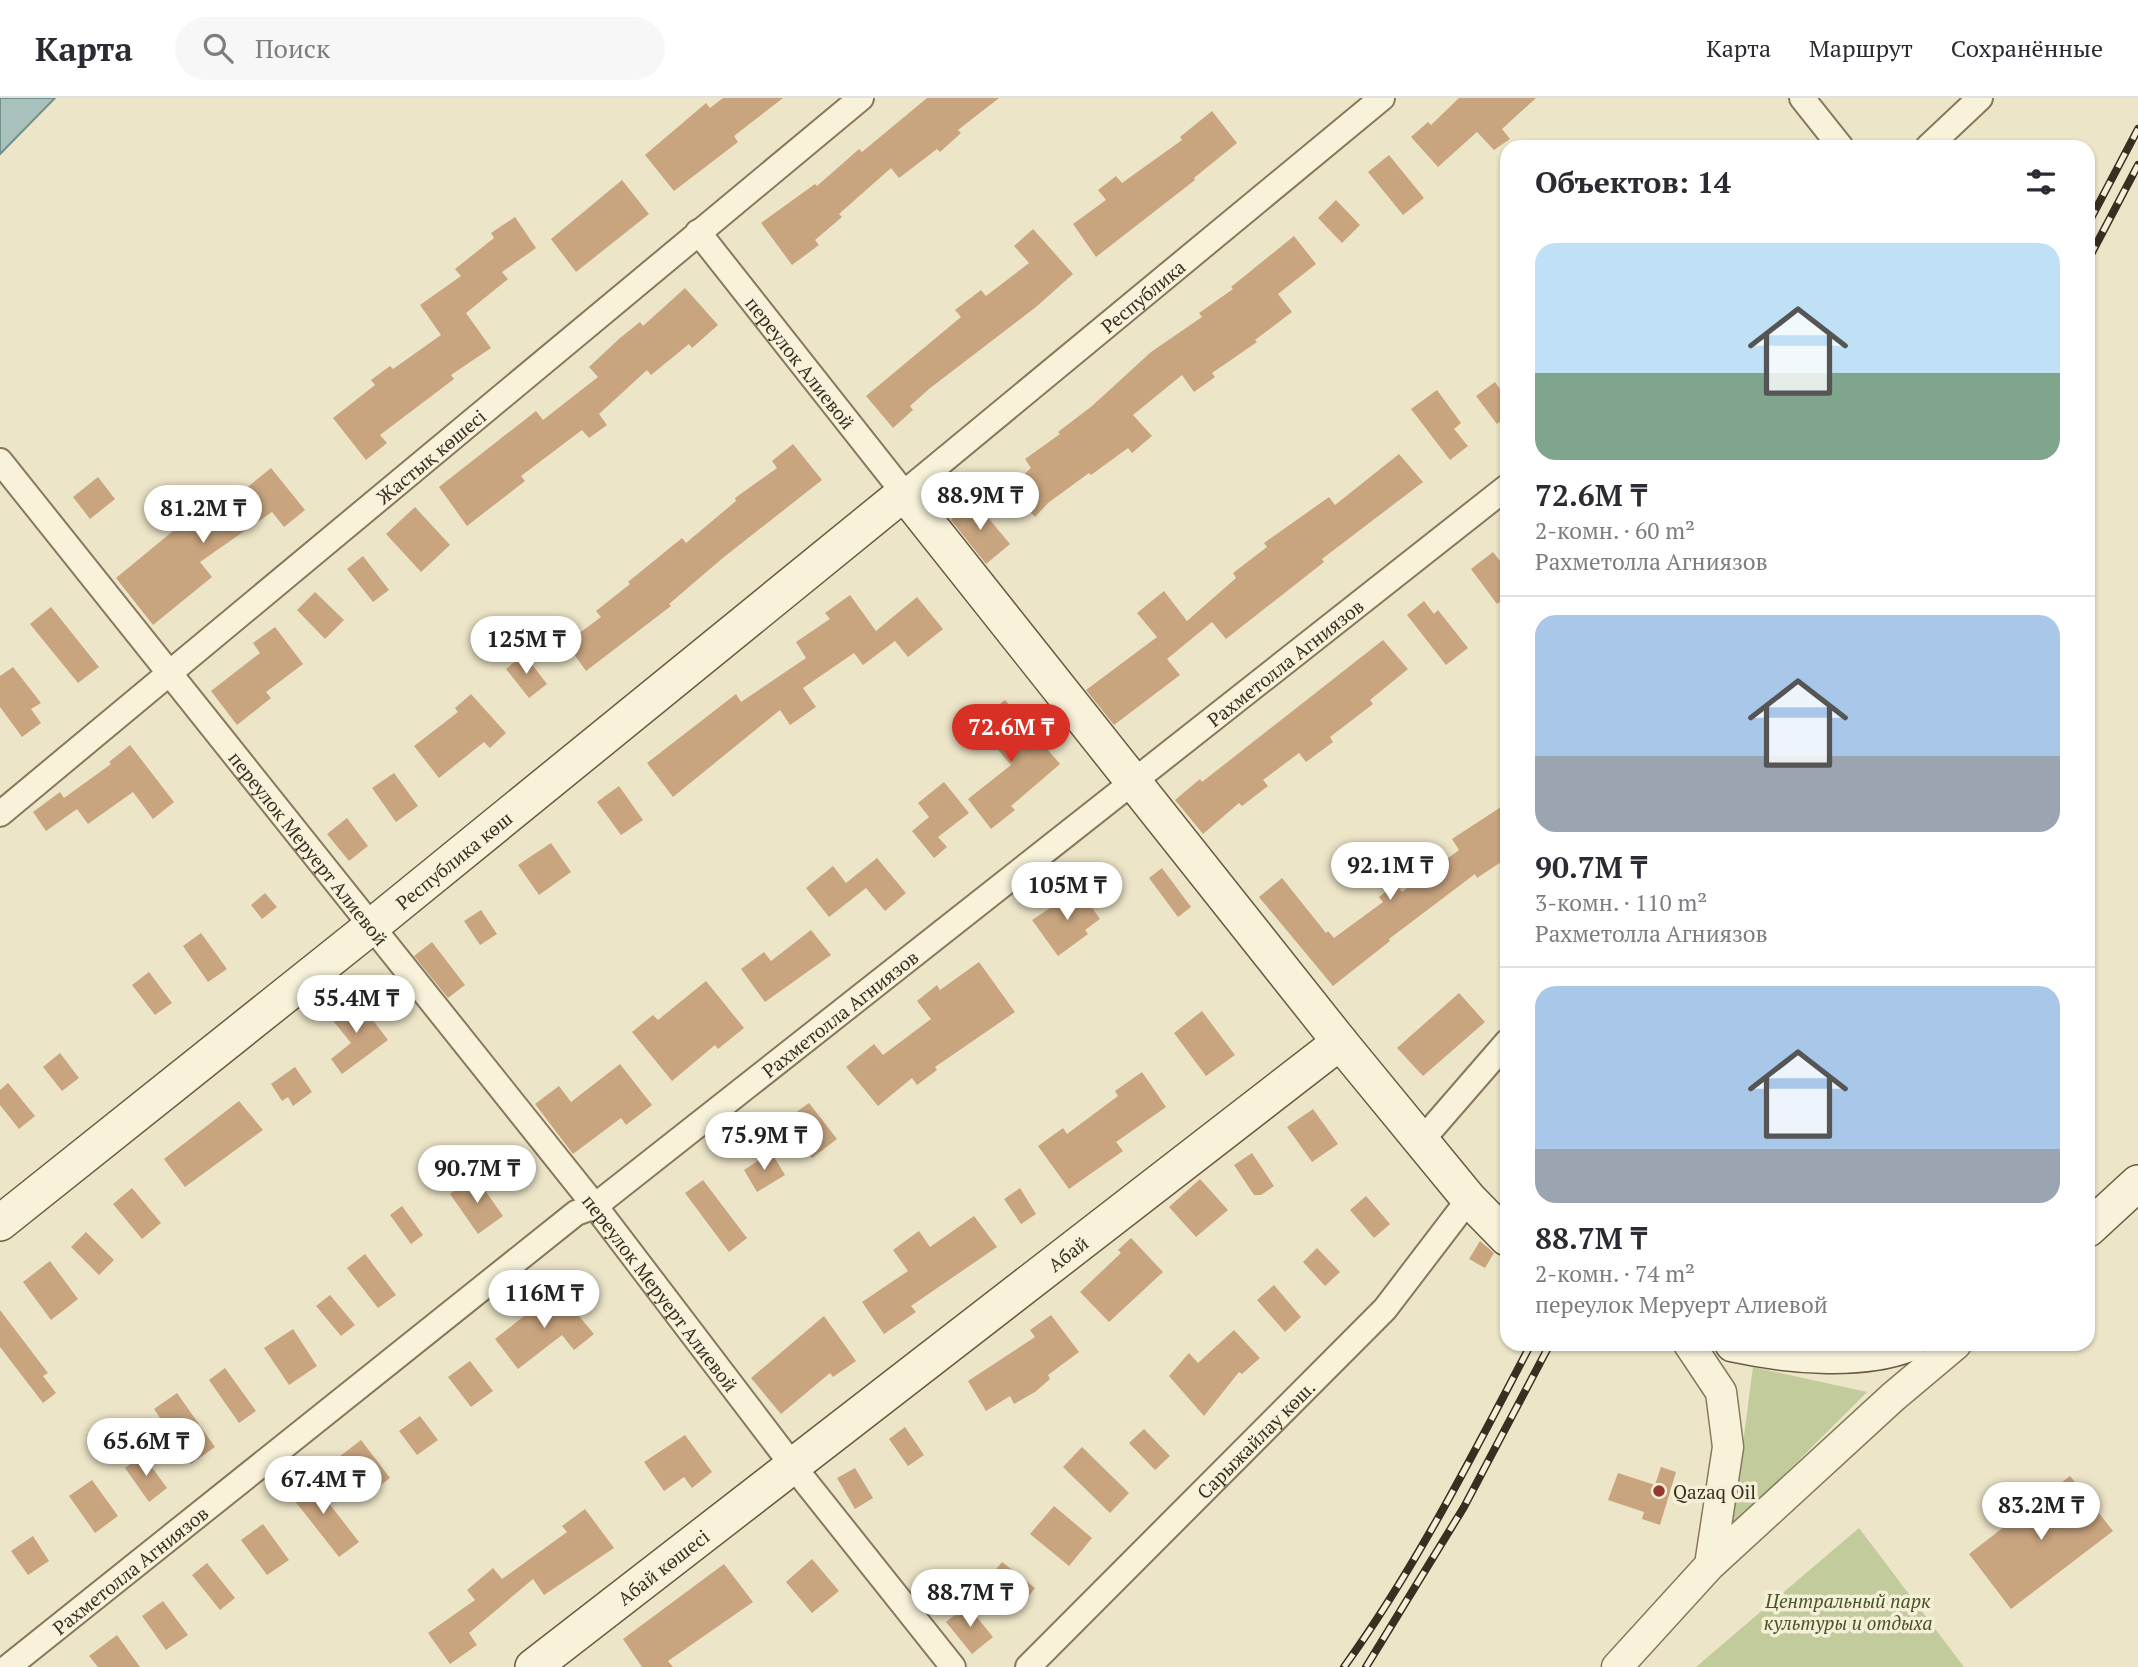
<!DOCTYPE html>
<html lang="ru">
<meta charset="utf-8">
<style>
:root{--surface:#fff;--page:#f7f7f7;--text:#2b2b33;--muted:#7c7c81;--line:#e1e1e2;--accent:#d93025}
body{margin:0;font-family:"PT Serif",serif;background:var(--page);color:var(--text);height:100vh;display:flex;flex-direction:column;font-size:26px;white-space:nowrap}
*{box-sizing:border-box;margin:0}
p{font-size:23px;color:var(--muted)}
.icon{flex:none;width:38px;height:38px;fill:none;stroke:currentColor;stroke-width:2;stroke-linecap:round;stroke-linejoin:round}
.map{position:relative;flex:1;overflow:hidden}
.panel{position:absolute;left:1500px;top:42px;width:595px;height:1211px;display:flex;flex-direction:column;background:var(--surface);border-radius:21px;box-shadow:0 2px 5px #0004}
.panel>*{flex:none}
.price{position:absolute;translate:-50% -60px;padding:0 16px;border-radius:24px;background:#fff;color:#222;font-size:23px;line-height:46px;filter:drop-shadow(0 2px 4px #0008)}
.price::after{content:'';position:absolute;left:50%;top:42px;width:21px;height:16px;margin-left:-10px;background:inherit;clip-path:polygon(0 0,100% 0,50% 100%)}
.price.active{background:var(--accent);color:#fff}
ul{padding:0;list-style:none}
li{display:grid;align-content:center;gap:14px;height:371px;padding:0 35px}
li+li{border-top:2px solid var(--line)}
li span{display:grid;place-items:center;height:217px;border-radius:21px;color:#555}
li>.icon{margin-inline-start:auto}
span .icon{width:126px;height:126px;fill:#fffc;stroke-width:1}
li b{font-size:30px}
h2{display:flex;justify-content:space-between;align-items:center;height:84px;padding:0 35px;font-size:30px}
header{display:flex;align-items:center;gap:42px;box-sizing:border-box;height:98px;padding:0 35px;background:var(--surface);border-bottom:2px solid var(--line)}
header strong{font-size:33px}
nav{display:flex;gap:38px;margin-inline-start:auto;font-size:24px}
.search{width:490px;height:63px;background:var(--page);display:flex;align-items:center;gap:18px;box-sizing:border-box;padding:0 24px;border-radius:38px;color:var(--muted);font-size:26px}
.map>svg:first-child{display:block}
.green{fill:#c1cb9c}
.water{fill:#a9c1bc;stroke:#6f908b;stroke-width:2}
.building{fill:#c9a57f}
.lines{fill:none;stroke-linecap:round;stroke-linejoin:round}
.minor-casing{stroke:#88785d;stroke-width:28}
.tertiary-casing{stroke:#88785d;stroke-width:33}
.secondary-casing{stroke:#6a5a41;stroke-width:38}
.minor{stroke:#f8f2db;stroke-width:24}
.tertiary{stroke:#f8f2db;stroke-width:30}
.secondary{stroke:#f8f2db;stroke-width:35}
.rail-casing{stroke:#392f20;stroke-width:8}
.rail{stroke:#f5efd7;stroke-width:5;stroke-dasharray:16;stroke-linecap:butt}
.poi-dot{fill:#953930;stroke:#f5efd7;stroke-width:2.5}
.labels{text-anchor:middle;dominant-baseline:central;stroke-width:7;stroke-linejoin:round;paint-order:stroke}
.street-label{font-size:19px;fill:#392f20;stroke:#f5efd7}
.poi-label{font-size:19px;fill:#392f20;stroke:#f5efd7;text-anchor:start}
.park-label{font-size:19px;font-style:italic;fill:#455528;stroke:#f5efd7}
</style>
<header>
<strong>Карта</strong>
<div class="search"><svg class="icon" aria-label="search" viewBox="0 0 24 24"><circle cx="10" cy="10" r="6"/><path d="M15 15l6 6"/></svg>Поиск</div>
<nav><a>Карта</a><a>Маршрут</a><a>Сохранённые</a></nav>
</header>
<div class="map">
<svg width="2138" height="1569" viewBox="0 0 2138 1569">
<rect width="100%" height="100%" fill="#ede5c8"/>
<!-- green -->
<path class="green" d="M1753 1269 1867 1294 1732 1429Z
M1859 1430 1964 1569H1696Z"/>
<!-- water -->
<path class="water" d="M0 0H55L0 56Z"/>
<!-- building -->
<path class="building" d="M723 0H783L734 38 738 44 674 93 645 57 706 5 710 10Z
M927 0H999L958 32 961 35 940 54 937 51 899 80 891 70 839 116 842 119 815 142 819 147 792 167 761 125 815 86 817 88 859 51 862 54Z
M1459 0H1536L1502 31 1510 41 1494 52 1477 34 1438 69 1411 39 1428 24 1431 27Z
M1212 13 1237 45 1194 80 1195 82 1096 159 1073 126 1106 102 1098 92 1116 78 1122 85 1182 42 1180 39Z
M1389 57 1424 100 1403 117 1368 74Z
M622 82 649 116 576 174 551 141Z
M1336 102 1360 127 1342 145 1318 120Z
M515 119 536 150 502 174 508 181 466 215 491 250 451 277 454 281 380 337 387 345 366 362 333 320 375 287 371 282 390 268 393 271 441 237 420 207 461 178 455 171 494 140 491 135Z
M1033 131 1073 176 1036 209 929 291 910 308 913 312 893 330 866 298 961 219 955 212 981 192 986 198 1029 165 1014 148Z
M1294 138 1316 166 1278 196 1292 214 1255 242 1257 244 1212 275 1215 279 1194 294 1182 277 1133 317 1152 338 1132 355 1128 350 1091 377 1089 375 1048 405 1035 419 1009 390 1031 370 1025 361 1060 336 1058 334 1092 308 1151 254 1202 219 1199 215 1233 191 1231 189Z
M685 190 718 227 692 250 689 246 651 277 647 272 599 316 607 327 589 340 582 332 521 378 525 383 467 428 439 389 536 313 543 322 598 279 589 269 620 240 640 224 643 228Z
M1495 284 1507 301V319L1497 326 1476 298Z
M1437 292 1461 325 1454 331 1468 348 1450 362 1411 311Z
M793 346 822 382 724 459 669 506 671 508 586 573 566 545 601 519 596 513 630 486 628 484 682 440 686 445 736 403 735 400 777 370 772 363Z
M1399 356 1423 384 1322 461 1324 464 1226 541 1212 524 1167 561 1180 577 1114 627 1086 592 1157 539 1137 515 1164 493 1187 523 1236 480 1233 475 1267 449 1264 445 1329 399 1335 407Z
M271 370 305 412 284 429 272 414 200 464 212 479 153 527 116 480 173 433 229 394 233 401Z
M98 379 115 401 90 421 73 399Z
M974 403 1010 446 986 466 951 422Z
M415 409 450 447 421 474 386 436Z
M1493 454 1507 472V499L1497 506 1471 471Z
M363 458 389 492 373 504 347 471Z
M315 494 344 522 325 541 297 512Z
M850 497 876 533 917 499 943 531 908 559 895 543 863 567 854 555 803 590 816 609 790 627 780 612 673 699 647 665 736 596 741 604 806 560 796 544 830 521 825 515Z
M1424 503 1434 516 1438 512 1468 550 1446 567 1407 517Z
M51 509 99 569 78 585 30 526Z
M275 529 303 566 266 594 271 600 237 627 211 593 260 555 253 545Z
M1383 542 1408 571 1370 602 1373 606 1330 639 1333 644 1306 664 1299 655 1263 682 1268 688 1242 708 1239 705 1203 736 1175 702 1200 681 1202 684Z
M524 556 547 586 529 600 506 571Z
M13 569 41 605 31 611 41 625 22 639 0 609V578Z
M471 596 506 635 490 650 484 644 439 680 414 648 458 614 455 610Z
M1005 602 1060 666 1011 708 1015 712 991 731 968 701 1011 667 976 626Z
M130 647 174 704 153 721 133 694 88 726 77 711 46 733 33 714 60 694 64 700 111 666 109 664Z
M394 675 418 708 396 724 372 690Z
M944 684 969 715 938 739 947 749 934 760 912 733 929 719 918 705Z
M619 688 643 722 621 737 597 704Z
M1507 705V760L1477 780 1475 776 1389 841 1390 843 1333 888 1259 799 1282 780 1326 835 1328 833 1334 840 1383 804 1379 799 1396 786 1402 794 1459 752 1452 741Z
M347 720 368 748 349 763 327 736Z
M551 745 571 774 539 797 518 767Z
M877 760 906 795 885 813 866 790 829 819 806 790 833 768 846 785Z
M1162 770 1191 809 1178 819 1149 780Z
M1079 791 1100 821 1085 832 1088 836 1058 858 1032 822Z
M265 795 277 809 262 821 251 807Z
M481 812 497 836 480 847 464 823Z
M811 832 831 857 765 904 741 871 764 854 771 863Z
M201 835 227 871 208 884 183 848Z
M432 844 465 887 448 900 414 858Z
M979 864 1015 914 935 969 937 972 917 987 912 980 878 1008 846 969 874 946 883 957 931 921 917 903 937 887 940 892Z
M149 874 172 905 155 917 132 887Z
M706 883 744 930 718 951 715 947 672 983 632 934 653 917 658 922Z
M1459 895 1485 924 1423 978 1397 950Z
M356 900 388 942 342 976 331 961 351 945 330 919Z
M1202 913 1235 957 1206 978 1174 935Z
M60 955 79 980 62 993 43 969Z
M620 966 652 1007 626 1027 621 1020 573 1056 535 1006 559 988 571 1004Z
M295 969 312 994 293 1008 288 999 282 1003 271 986Z
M1142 974 1166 1009 1116 1044 1123 1053 1069 1091 1038 1048 1063 1030 1067 1036 1118 998 1115 993Z
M8 985 35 1018 19 1031 0 1007V992Z
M239 1003 263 1032 185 1089 164 1061Z
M809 1005 837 1041 812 1060 784 1023Z
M1313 1011 1338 1046 1312 1064 1287 1029Z
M771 1054 785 1077 757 1094 744 1072Z
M1252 1055 1274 1088 1261 1097H1254L1234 1067Z
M475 1078 503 1118 478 1136 450 1096Z
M1200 1081 1228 1112 1196 1139 1169 1109Z
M703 1082 747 1140 729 1154 685 1095Z
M132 1090 161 1125 142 1141 113 1106Z
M1020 1090 1036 1116 1021 1126 1004 1101Z
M1366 1098 1390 1126 1374 1140 1350 1112Z
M402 1108 423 1137 411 1146 390 1117Z
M974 1118 997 1149 911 1208 916 1214 884 1236 862 1204 908 1173 893 1152 919 1133 930 1149Z
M86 1134 114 1162 99 1177 71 1149Z
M1131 1140 1163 1174 1109 1224 1080 1194 1121 1155 1118 1152Z
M1480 1143 1494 1155 1485 1170 1469 1161Z
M1317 1150 1340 1174 1325 1188 1303 1164Z
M365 1156 396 1197 378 1210 347 1170Z
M50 1163 78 1201 51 1222 23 1184Z
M1274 1187 1301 1219 1285 1234 1257 1202Z
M557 1192 594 1236 574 1252 562 1237 518 1271 495 1241Z
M330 1197 355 1227 341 1238 316 1208Z
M0 1212 48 1275 43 1278 56 1295 43 1305 0 1249Z
M1051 1217 1079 1254 1048 1277 1050 1281 1035 1294 1014 1306 1010 1298 986 1313 968 1283 1035 1239 1030 1232Z
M824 1218 856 1263 833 1279 830 1275 781 1316 751 1280Z
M293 1231 317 1268 289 1287 264 1250Z
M1234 1232 1260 1260 1242 1276 1239 1274 1204 1318 1169 1278 1189 1255 1198 1265Z
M470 1263 493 1293 471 1309 448 1279Z
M225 1270 256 1313 239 1325 209 1282Z
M177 1295 215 1349 191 1366 154 1311Z
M420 1318 438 1342 417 1357 399 1333Z
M905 1329 924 1357 908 1368 889 1341Z
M1144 1331 1170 1358 1155 1372 1129 1345Z
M685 1337 712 1374 692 1390 684 1379 664 1393 644 1364Z
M361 1342 390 1380 368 1397 339 1359Z
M1082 1349 1129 1395 1110 1415 1063 1369Z
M143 1357 167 1390 149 1404 125 1370Z
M1661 1369 1676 1374 1660 1427 1642 1421 1644 1414 1608 1402 1618 1375 1655 1387Z
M855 1370 873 1400 855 1411 837 1380Z
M307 1377 359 1444 339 1459 287 1393Z
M2070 1378 2113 1433 2011 1511 1969 1456Z
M92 1382 118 1418 95 1435 69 1398Z
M1054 1408 1092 1440 1069 1468 1030 1436Z
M585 1411 614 1450 544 1497 533 1481 469 1535 477 1547 450 1566 428 1535 475 1502 467 1492 493 1470 502 1481 567 1434 562 1428Z
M263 1426 289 1462 267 1477 241 1442Z
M33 1438 49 1463 28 1477 11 1453Z
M812 1461 839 1493 812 1515 786 1484Z
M1002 1464 1035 1490 1017 1513 983 1487Z
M207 1465 235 1500 220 1512 192 1477Z
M724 1466 753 1504 668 1563 673 1569H642L623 1541Z
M163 1503 188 1537 166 1552 142 1518Z
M967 1507 993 1539 972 1556 946 1524Z
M117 1537 140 1569H98L89 1558Z"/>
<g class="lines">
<!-- minor casing -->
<g class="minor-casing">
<g id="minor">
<path d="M1802 0 1841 49"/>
<path d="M1928 49 1980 0"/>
<path id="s1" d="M698 134 904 395 1382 0"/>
<path id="s2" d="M0 363 595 1108 793 1368 953 1569"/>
<path id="s3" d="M0 716 861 0"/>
<path d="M1422 1042 1507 944"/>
<path id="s4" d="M8 1569 576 1115 595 1108 1507 389"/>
<path id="s5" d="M1028 1569 1385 1211 1469 1101"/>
</g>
</g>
<!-- tertiary casing -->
<g class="tertiary-casing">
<path id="tertiary" d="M1689 1246 1721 1294 1728 1349 1710 1467
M1617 1569 1710 1467 1893 1299 1956 1246"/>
</g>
<!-- secondary casing -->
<g class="secondary-casing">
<g id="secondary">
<path id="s6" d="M0 1125 372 828 904 395 1340 944 1469 1101 1507 1140"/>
<path d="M2088 1131 2138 1085"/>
<path d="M1733 1246C1784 1257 1859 1265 1908 1246"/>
<path id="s7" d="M533 1569 1340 944"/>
</g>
</g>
<!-- minor -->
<use href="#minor" class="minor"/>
<!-- tertiary -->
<use href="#tertiary" class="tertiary"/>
<!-- secondary -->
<use href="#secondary" class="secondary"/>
<!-- rail casing -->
<g class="rail-casing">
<path id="rail" d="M2088 126 2138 31
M2088 162 2138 67
M1344 1569C1417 1468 1473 1356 1531 1246
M1366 1569 1464 1409 1550 1246"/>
</g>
<!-- rail -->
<use href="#rail" class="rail"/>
</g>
<!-- markers -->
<circle class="poi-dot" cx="1659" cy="1393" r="7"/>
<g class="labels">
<!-- street labels -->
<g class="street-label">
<text stroke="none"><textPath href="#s1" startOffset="642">Республика</textPath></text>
<text stroke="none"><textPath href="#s1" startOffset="166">переулок Алиевой</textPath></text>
<text stroke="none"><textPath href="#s3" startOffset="560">Жастық көшесі</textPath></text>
<text stroke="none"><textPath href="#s4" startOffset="1626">Рахметолла Агниязов</textPath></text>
<text stroke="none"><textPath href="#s2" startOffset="495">переулок Меруерт Алиевой</textPath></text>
<text stroke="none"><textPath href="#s6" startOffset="581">Республика көш</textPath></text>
<text stroke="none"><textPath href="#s4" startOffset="1059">Рахметолла Агниязов</textPath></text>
<text stroke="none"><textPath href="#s7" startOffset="676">Абай</textPath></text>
<text stroke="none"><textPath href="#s2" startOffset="1062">переулок Меруерт Алиевой</textPath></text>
<text stroke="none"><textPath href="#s5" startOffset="322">Сарыжайлау көш.</textPath></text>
<text stroke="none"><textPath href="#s7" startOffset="164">Абай көшесі</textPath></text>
<text stroke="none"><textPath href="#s4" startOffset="156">Рахметолла Агниязов</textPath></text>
</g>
<!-- poi labels -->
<g class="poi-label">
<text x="1673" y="1393">Qazaq Oil</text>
</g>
<!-- park labels -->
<g class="park-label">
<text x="1848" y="1502">Центральный парк<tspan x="1848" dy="22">культуры и отдыха</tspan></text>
</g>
</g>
</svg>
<b class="price" style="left:980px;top:434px">88.9M ₸</b>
<b class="price" style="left:203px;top:447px">81.2M ₸</b>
<b class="price" style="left:526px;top:578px">125M ₸</b>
<b class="price active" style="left:1011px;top:666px">72.6M ₸</b>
<b class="price" style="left:1390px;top:804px">92.1M ₸</b>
<b class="price" style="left:1067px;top:824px">105M ₸</b>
<b class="price" style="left:356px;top:937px">55.4M ₸</b>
<b class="price" style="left:764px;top:1074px">75.9M ₸</b>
<b class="price" style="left:477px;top:1107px">90.7M ₸</b>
<b class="price" style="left:544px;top:1232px">116M ₸</b>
<b class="price" style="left:146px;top:1380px">65.6M ₸</b>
<b class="price" style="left:323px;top:1418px">67.4M ₸</b>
<b class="price" style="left:2041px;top:1444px">83.2M ₸</b>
<b class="price" style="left:970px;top:1531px">88.7M ₸</b>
<section class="panel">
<h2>Объектов: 14<svg class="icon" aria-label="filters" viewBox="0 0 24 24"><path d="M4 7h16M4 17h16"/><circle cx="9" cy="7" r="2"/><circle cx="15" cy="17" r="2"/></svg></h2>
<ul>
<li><span style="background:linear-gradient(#bfe0f5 60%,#7fa58c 0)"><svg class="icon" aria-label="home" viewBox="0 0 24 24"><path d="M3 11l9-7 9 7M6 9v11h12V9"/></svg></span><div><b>72.6M ₸</b><p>2-комн. · 60 m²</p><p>Рахметолла Агниязов</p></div></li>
<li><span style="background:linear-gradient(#a9c7e8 65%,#9aa5b1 0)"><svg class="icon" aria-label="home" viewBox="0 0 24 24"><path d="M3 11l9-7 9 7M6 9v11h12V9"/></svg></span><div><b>90.7M ₸</b><p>3-комн. · 110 m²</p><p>Рахметолла Агниязов</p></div></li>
<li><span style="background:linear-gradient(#a9c7e8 75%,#9aa5b1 0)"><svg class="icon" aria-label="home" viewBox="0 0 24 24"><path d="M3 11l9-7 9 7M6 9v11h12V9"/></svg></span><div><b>88.7M ₸</b><p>2-комн. · 74 m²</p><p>переулок Меруерт Алиевой</p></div></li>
</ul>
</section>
</div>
